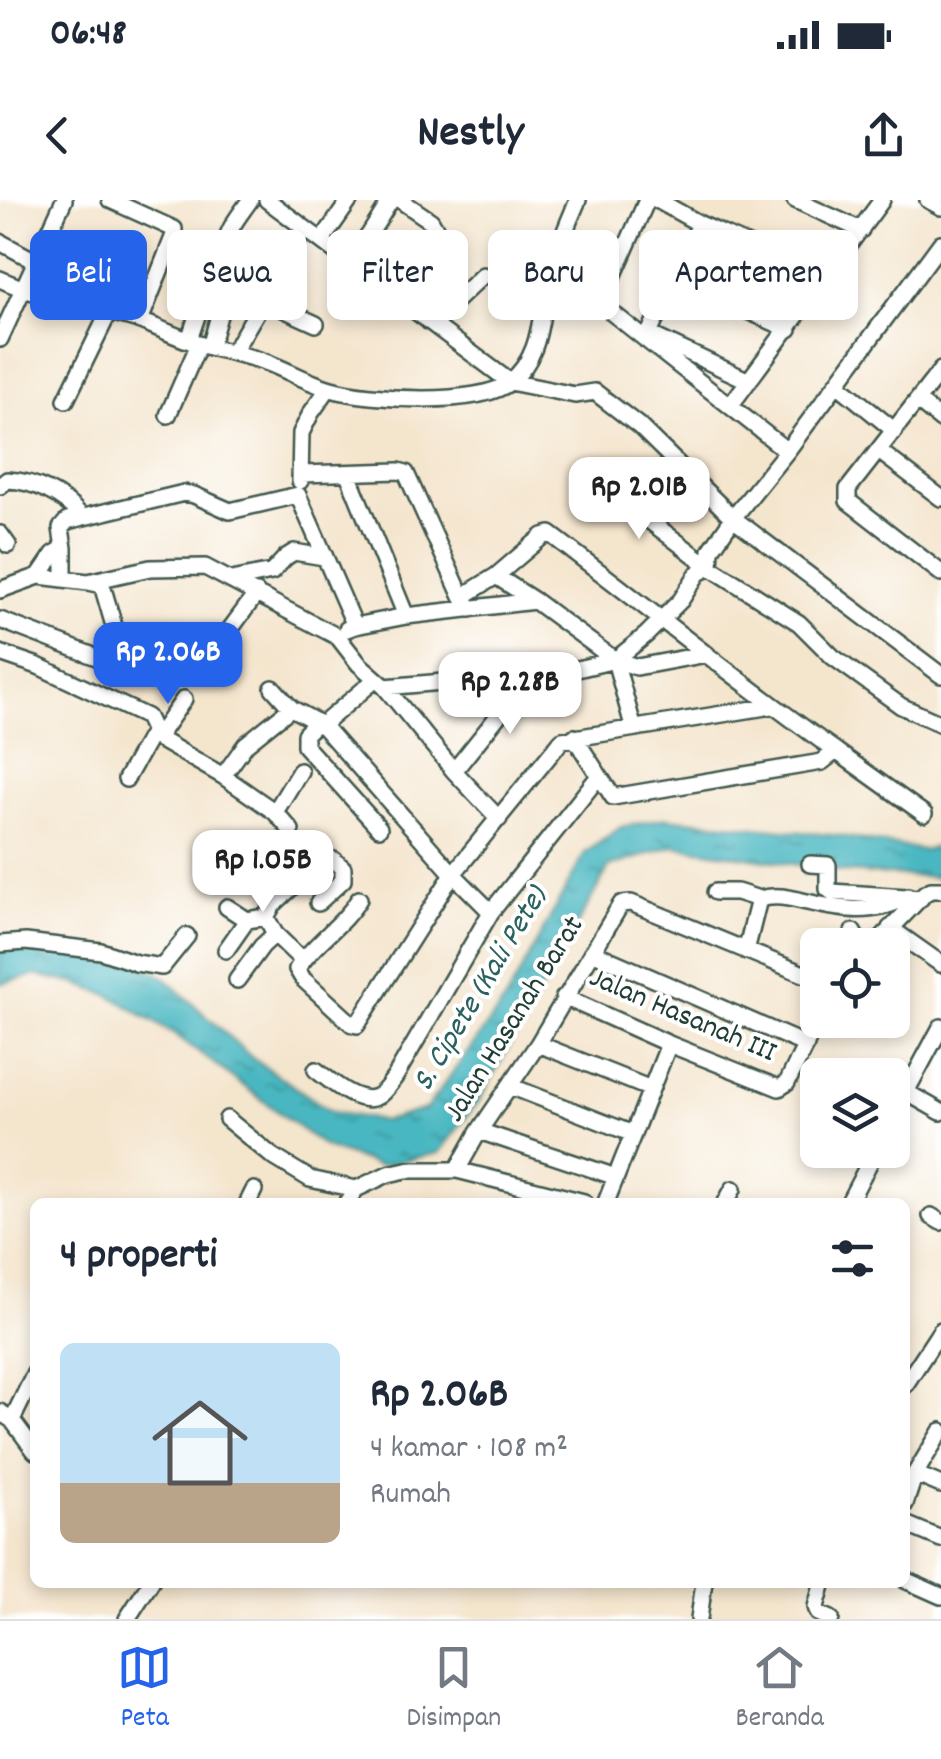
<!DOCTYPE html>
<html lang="id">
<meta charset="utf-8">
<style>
:root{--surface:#fff;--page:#f6f6f7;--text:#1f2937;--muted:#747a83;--line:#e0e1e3;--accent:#2563eb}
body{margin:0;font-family:Dekko,sans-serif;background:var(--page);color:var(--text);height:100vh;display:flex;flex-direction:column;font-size:38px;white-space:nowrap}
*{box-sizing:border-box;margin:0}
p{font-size:32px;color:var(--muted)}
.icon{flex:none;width:55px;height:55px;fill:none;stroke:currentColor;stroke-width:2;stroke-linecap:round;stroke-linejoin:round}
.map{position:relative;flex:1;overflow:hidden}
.panel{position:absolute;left:30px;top:998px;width:880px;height:390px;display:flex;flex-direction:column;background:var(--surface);border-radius:15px;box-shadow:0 5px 15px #0003}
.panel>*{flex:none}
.guide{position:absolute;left:30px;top:30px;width:882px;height:90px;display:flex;gap:20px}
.buttons{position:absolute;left:800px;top:728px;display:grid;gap:20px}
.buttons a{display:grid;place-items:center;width:110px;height:110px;border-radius:15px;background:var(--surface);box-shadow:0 5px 15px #0003;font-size:50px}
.price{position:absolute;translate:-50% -85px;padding:0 22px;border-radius:20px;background:#fff;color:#222;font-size:32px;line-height:65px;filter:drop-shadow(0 2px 5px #0008)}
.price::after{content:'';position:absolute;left:50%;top:60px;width:30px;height:22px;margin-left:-15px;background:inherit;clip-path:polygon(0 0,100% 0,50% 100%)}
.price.active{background:var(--accent);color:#fff}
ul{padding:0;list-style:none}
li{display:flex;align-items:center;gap:30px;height:250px;padding:0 30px}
li span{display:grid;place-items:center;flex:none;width:280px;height:200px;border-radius:15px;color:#555}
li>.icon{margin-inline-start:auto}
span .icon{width:120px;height:120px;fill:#fffc;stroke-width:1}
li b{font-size:42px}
h2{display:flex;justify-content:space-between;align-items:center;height:120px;padding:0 30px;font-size:42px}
.chip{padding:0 35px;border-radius:15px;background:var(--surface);box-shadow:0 5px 15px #0003;font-size:35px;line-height:90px}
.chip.active{background:var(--accent);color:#fff}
.status{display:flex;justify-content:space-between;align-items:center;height:70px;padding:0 50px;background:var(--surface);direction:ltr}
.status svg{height:28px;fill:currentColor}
header{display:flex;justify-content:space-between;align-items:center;height:130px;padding:0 30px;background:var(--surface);font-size:45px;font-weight:800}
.dock{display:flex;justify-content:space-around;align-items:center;height:140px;border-top:2px solid var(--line);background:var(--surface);font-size:28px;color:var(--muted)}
.dock a{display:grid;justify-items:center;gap:5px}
.dock .active{color:var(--accent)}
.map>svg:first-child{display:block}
.water{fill:url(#water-ripples);stroke:#347a7a;stroke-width:2.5}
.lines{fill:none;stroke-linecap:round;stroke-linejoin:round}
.minor-casing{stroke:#3f564b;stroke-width:20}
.minor{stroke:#fff;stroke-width:15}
.labels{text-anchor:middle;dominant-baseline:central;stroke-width:8;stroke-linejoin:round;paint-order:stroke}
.street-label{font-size:30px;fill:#1f3d34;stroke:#fff}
.water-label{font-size:32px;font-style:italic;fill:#2b625e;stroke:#fff}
</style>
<div class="status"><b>06:48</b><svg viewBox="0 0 49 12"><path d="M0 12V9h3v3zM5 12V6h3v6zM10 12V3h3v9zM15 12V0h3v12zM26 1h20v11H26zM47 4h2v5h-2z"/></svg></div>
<header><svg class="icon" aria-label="back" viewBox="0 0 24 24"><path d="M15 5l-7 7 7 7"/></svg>Nestly<svg class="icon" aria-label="share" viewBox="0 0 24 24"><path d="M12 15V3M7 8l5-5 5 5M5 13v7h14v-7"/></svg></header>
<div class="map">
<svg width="941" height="1419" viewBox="0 0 941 1419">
<defs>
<pattern id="water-ripples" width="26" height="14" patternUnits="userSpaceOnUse" patternTransform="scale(2.5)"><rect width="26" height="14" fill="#48b7c1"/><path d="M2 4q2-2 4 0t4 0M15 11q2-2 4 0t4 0" fill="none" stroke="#3b969e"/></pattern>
</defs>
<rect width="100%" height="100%" fill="#fff"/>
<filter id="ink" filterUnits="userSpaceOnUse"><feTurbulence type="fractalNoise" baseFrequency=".01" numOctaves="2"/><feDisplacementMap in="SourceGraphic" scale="20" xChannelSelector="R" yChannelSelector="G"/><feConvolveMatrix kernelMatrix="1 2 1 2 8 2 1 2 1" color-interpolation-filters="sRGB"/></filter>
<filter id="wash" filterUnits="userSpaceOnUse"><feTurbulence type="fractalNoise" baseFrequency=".0048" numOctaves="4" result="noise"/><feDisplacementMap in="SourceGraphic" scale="40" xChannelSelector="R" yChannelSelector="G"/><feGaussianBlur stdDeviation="2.25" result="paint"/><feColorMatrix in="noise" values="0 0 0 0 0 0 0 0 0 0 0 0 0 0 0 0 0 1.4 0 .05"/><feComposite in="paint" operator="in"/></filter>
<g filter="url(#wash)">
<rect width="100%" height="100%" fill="#f4e5cd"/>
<!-- water -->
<path class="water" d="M666 618 841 636 923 650 941 646V678L846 672 673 646 609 667 480 899 439 953 379 966 325 947 180 838 111 796 74 783 36 775 0 784V744L136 763 164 777 252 858 332 912 384 921 426 909 505 801 585 653 621 627Z"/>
</g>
<g filter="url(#ink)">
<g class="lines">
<!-- minor casing -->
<g class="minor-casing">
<path id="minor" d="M110 0 174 29V35L140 121
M250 0C240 15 225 31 225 50L258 64 262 47
M267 0 510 182 575 195 595 192 639 226 733 318 941 475
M647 0 604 97 606 108 787 251
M657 0 700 24 825 79
M795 0 861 30
M928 0 941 7
M322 40 350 0
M0 42 37 62
M349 60 369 35 391 0
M258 64 249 94 253 100 262 103
M0 79C44 100 92 105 138 120 160 128 180 139 202 145 224 151 246 155 268 163 289 171 309 183 331 189 369 200 479 207 510 182 543 155 539 116 549 78 556 52 567 25 578 0
M674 79 789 129
M383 87C394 77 400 62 412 53 424 42 429 48 436 30L431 21 400 0
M274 105 316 124
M429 122 445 111 483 75
M649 134 749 181
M0 139 64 0
M189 140 200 107V101L190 90 189 85 201 59
M646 140 700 24
M210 147 220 112
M233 152 262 103 274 105 281 98 303 27
M941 170 848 289V301L941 373
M837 184 895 231
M66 200 109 112
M918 201 941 220
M730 206 882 0
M168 215 199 144
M879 251 941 298
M301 274 399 271 406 273 462 397 471 409
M348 274 406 416
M596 280 710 367
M300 281 301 233 311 213 328 189
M0 286 7 280C35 281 63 295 81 316
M0 334 8 345
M710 367 711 350 733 318 787 251 941 43
M39 376 54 354 64 348
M496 376 535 401 615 460 637 467 707 454
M64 379V348L61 328 67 321 184 293 194 295 230 311 298 295 355 426
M232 380 272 372 286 357 294 352 324 357
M0 390 39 376 88 382 150 368 205 367 338 437 359 464 385 487 569 471 615 460 646 435 681 400 698 373 710 367 799 423 833 457 901 506 941 524
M462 397 496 376 543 336 550 334C646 406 738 482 836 551L822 562 613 597 574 537
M0 420 104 460 125 456 131 451 128 443 114 426 102 385 88 382
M347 429 355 426 406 416 535 401
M217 447 257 393
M0 453 38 466 147 517 157 538 223 576 275 612 291 630
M615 460 633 526
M376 479 322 525 453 674 491 712
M385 487 454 571 499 619
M273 488 291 508
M322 525H314L305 534V546L379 628
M157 538 184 499
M836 551 924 614
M454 571 530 476
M223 576 246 544 291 508 322 525
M126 579 153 531
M275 612 300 571
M810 664 828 665V689L832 692 921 698
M715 692H737L759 699
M359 699C343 726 314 742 297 769L303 779 352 824 357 825 453 674 562 540 772 506
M227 707 247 720 266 717
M890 728 941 764
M853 732 860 745
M275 734 266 717 273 705 323 658 334 660 343 668V680L318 703
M0 744 26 742 101 751 136 763 162 767 187 736
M875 745 925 693 931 690H941
M226 750 247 720
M746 751 759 699C776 694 790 698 807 702 842 710 876 716 908 696
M592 752 806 845
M237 780 262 746 275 734 302 760
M564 797 669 844 779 888 787 883 818 819
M538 844 651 889
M316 870C331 881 359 907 378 896 385 892 390 883 395 877L491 712 599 576
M510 886 633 934
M906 892 941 912
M892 918 941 827
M227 919 272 956 310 979 356 989
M479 931 616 977
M457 970 479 931 538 844 621 704 631 703 818 780
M248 1002 254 990
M347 1002 356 989 388 974 406 970H457L584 1002
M606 1002 669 844
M726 1002 733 989
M849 1002 876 950
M931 1016 941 1022
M905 1185 941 1130
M0 1212 12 1220 35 1251
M12 1220 35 1173
M915 1274 941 1285
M905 1304 915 1274 941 1231
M905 1324 941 1339
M905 1380 941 1396
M823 1382 816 1407 818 1413 831 1419
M127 1419 151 1382
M699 1419 704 1382"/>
</g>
<!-- minor -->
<use href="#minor" class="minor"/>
</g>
</g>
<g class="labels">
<!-- street labels -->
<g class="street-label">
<text transform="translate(682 817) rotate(23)">Jalan Hasanah III</text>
<text transform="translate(516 820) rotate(-58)">Jalan Hasanah Barat</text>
</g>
<!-- water labels -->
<g class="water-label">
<text transform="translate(482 790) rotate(-59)">S. Cipete (Kali Pete)</text>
</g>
</g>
</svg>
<div class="buttons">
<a><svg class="icon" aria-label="locate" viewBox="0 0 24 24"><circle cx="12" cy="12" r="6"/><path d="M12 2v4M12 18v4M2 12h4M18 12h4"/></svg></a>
<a><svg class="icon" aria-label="layers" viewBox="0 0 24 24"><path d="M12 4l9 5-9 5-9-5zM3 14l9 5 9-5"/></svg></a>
</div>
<b class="price" style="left:639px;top:342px">Rp 2.01B</b>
<b class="price active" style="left:168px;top:507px">Rp 2.06B</b>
<b class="price" style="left:510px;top:537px">Rp 2.28B</b>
<b class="price" style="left:263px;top:715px">Rp 1.05B</b>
<div class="guide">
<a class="chip active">Beli</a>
<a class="chip">Sewa</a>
<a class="chip">Filter</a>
<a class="chip">Baru</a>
<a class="chip">Apartemen</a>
</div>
<section class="panel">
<h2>4 properti<svg class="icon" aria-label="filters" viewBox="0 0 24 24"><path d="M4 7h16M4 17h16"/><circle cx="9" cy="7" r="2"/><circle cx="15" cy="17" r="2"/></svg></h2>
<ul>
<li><span style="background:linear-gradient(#bfe0f5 70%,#b9a48a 0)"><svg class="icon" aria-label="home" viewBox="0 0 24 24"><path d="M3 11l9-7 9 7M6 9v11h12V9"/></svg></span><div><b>Rp 2.06B</b><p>4 kamar · 108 m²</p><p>Rumah</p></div></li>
</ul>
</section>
</div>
<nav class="dock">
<a class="active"><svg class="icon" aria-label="map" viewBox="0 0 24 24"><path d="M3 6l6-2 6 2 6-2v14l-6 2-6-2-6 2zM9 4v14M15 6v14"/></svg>Peta</a>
<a><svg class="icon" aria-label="saved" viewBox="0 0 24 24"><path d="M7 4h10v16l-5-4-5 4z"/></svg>Disimpan</a>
<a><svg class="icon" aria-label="home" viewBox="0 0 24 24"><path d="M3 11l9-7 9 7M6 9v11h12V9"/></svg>Beranda</a>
</nav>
